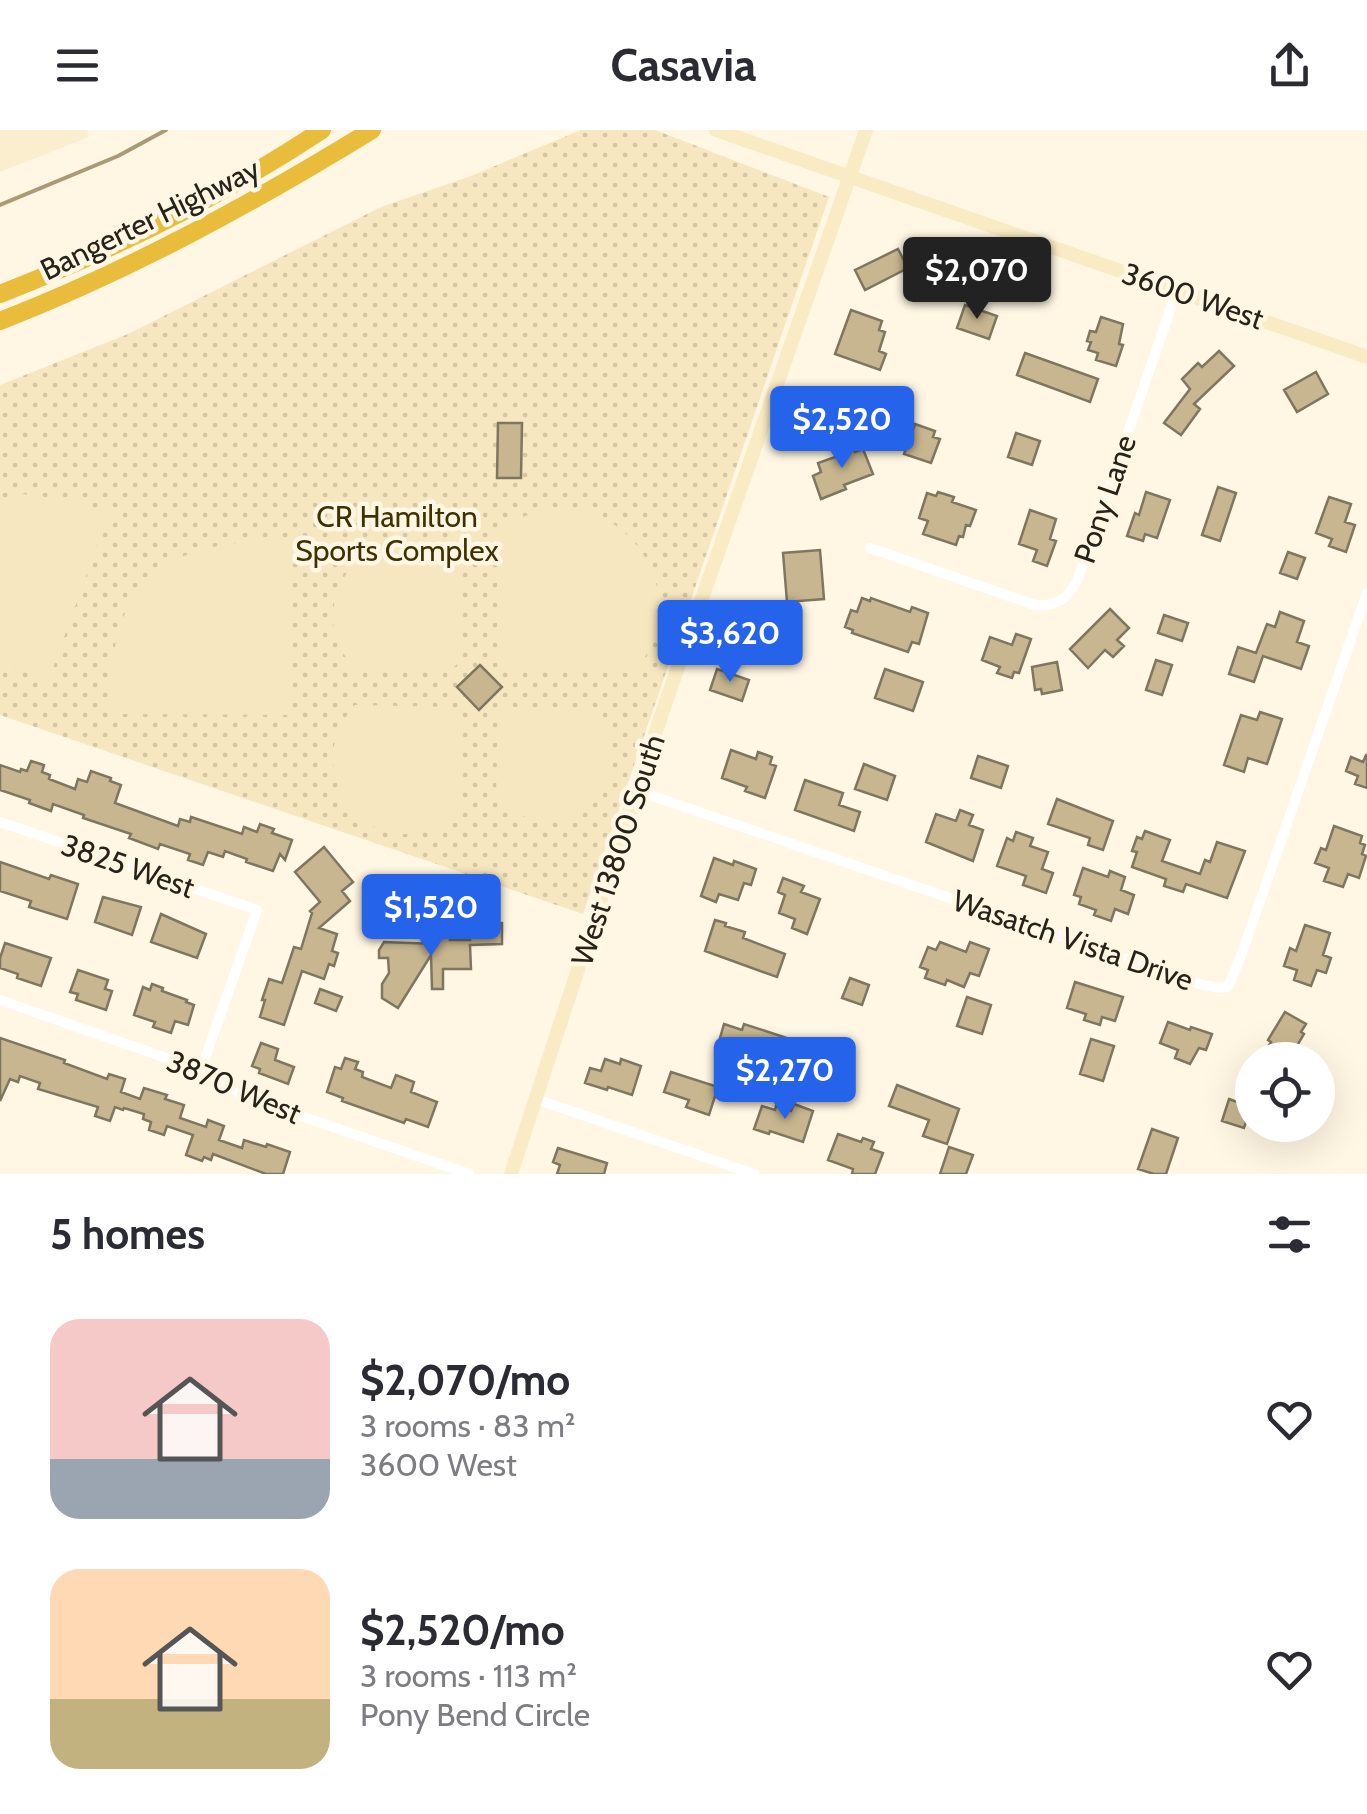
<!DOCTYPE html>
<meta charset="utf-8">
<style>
:root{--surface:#fff;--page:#f7f7f7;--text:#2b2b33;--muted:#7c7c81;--accent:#2563eb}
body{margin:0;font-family:Cabin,sans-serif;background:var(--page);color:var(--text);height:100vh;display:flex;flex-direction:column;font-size:38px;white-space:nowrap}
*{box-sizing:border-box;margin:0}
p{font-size:32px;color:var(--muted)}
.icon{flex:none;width:55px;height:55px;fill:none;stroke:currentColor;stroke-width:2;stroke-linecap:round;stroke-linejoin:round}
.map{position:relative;height:1044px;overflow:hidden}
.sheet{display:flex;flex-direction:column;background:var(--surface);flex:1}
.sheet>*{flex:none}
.tools{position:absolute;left:1235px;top:912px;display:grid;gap:20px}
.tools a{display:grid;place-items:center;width:100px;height:100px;border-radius:50%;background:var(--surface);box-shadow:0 10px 40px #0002;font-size:50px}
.price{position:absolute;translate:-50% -85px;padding:0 22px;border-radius:10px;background:var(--accent);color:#fff;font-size:32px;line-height:65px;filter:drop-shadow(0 2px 5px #0008)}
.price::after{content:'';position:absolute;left:50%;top:60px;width:30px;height:22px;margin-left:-15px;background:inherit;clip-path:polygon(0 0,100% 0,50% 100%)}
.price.on{background:#222;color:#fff}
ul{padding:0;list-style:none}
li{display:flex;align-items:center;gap:30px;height:250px;padding:0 50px}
li span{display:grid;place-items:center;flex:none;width:280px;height:200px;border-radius:30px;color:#555}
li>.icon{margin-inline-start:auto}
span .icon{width:120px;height:120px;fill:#fffc;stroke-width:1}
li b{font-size:42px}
h2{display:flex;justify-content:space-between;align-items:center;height:120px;padding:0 50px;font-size:42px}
header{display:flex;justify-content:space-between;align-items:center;height:130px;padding:0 50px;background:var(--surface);font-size:45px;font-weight:800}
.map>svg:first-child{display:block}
.built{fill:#fbeece}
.grass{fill:url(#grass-dots)}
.garden{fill:#f7e7c0}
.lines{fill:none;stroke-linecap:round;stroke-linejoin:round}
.stream{stroke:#aa9b75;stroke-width:4}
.building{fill:#c7b690;stroke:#7f7660;stroke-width:2.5}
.street{stroke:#fff;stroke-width:10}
.secondary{stroke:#f9ebc4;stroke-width:14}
.highway{stroke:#eabc3c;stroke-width:18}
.labels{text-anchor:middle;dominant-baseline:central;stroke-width:9;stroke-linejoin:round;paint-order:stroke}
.street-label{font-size:30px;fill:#27231a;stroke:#fff7e3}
.park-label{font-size:30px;fill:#423100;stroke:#fff7e3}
</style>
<header><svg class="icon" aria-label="menu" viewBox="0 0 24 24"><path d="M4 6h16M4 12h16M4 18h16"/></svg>Casavia<svg class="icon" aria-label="share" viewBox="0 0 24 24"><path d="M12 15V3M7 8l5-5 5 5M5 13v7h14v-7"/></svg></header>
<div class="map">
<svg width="1367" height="1044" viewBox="0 0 1367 1044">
<defs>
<pattern id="grass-dots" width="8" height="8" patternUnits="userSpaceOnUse" patternTransform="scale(2.5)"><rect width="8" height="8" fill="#f7e7c0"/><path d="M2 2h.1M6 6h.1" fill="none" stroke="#d4c6a4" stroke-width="1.8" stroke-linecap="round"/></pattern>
</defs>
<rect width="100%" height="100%" fill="#fff7e3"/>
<!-- built -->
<path class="built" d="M0 0H87L89 7 0 42Z"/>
<!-- grass -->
<path class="grass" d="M581 0H655L829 67 583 784 0 585V255L128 204 381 77 471 46Z"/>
<!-- garden -->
<path class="garden" d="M23 364 65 370 109 382 49 549 0 532V370Z
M542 380C556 380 574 377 588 382 643 398 677 465 650 518 646 527 638 536 632 543L508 541 497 530V402L517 389Z
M293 408 289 585 107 584C111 554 111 520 122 491 152 415 223 413 293 408Z
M420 411 442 417 459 431 461 531 450 540 355 539C351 533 345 527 341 520 319 480 345 423 389 412 398 409 411 411 420 411Z
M355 575 453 577 461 583 460 681C452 687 444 696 434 699 356 726 300 635 355 575Z
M508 577 592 578C598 589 608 600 611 613 620 652 585 694 544 692 525 691 510 678 496 667L498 588Z"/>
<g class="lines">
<!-- stream -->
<path class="stream" d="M0 75 118 26 166 0"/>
</g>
<!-- building -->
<path class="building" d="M898 119 908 138 865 160 855 140Z
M965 175 997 186 989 209 957 198Z
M851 180 882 191 879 200 885 202 879 221 886 224 880 240 835 224Z
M1101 187 1123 194 1119 214 1123 215 1116 236 1096 230 1098 223 1088 220 1091 212 1087 211 1090 201 1096 202Z
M1219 221 1234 236 1194 274 1200 279 1181 305 1164 293 1190 259 1182 249 1198 233 1202 237Z
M1025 223 1098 249 1090 272 1017 245Z
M1316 242 1328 264 1297 282 1284 260Z
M498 293H522L521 348H497Z
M915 294 935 301 933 307 940 309 931 333 904 324Z
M1016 303 1040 311 1032 335 1008 327Z
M852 315 855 322 863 319 873 344 844 355 846 359 821 369 813 346 821 342 818 333 841 325 839 320Z
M1218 357 1236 363 1220 411 1202 405Z
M938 362 954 367 952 372 976 380 970 396 966 395 963 407 959 406 956 415 923 404 928 391 919 388 927 363 936 366Z
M1146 362 1170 370 1157 408 1145 404 1143 411 1127 406 1135 383 1139 385Z
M1329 367 1351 374 1345 392 1355 395 1346 422 1329 416 1332 409 1316 403Z
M1030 380 1056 389 1050 409 1056 411 1047 436 1033 431 1037 420 1019 414Z
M820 420 824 469 787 472 783 423Z
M1288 422 1305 428 1297 449 1280 443Z
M862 468 870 471 871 468 910 482 912 477 928 483 919 514 912 512 908 522 852 503 853 500 845 497 851 480 857 482Z
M1110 479 1129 498 1117 510 1124 516 1113 527 1105 520 1088 538 1070 519Z
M1280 482 1304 491 1297 512 1309 516 1301 539 1263 526 1254 552 1229 544 1238 517 1256 523 1267 494 1275 497Z
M1164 485 1188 493 1182 511 1158 503Z
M1016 504 1031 509 1019 543 1014 542 1012 548 997 543 1000 537 982 530 990 507 1012 515Z
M1156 530 1172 535 1162 565 1146 560Z
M1057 532 1062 560 1042 564 1041 559 1035 560 1032 537Z
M480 535 502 557 479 580 457 557Z
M717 539 749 550 742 571 710 560Z
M885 539 923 552 913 581 875 568Z
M1260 582 1282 589 1267 634 1248 628 1244 642 1224 635 1241 585 1257 590Z
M731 620 756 629 758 622 772 627 770 634 776 636 765 668 745 661 747 657 722 648Z
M1366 625H1367V658L1355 654 1358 646 1346 641 1351 627 1363 632Z
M978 626 1008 636 1001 658 971 648Z
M31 631 44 635 42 642 50 645 49 649 75 659 78 649 87 652 91 641 111 648 110 651 121 655 115 673 178 696 180 689 190 692 191 687 242 704 244 697 257 702 260 694 274 699 272 703 292 710 285 730 280 724 273 741 246 732 247 729 225 721 223 727 208 722 203 735 188 730 190 724 160 714 158 719 129 708 131 704 83 688 84 685 53 674 51 681 29 673 30 670 0 660V635L20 642 21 639 27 641Z
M864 634 895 646 887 670 855 659Z
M805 650 843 663 839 675 860 682 854 701 795 680Z
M1057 669 1113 691 1103 720 1088 715 1090 708 1048 694Z
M960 680 973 685 969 695 983 700 973 731 926 712 936 684 956 691Z
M1334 696 1362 706 1360 713 1365 715 1362 724 1366 726 1359 748 1348 744 1343 757 1324 751 1329 738 1315 733 1321 718 1326 720Z
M1145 701 1170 710 1162 731 1200 744 1205 730 1210 732 1217 712 1245 721 1227 768 1186 754 1183 762 1164 756 1166 749 1132 737 1137 722 1132 721 1137 707 1142 709Z
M1016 702 1033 708 1030 716 1048 722 1042 739 1053 743 1046 763 1023 755 1026 746 997 736 1007 708 1013 711Z
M324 717 353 752 342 761 350 771 319 798 337 804 332 821 338 823 334 836 329 834 324 849 302 841 284 895 260 887 265 870H262L269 849 282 853 294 817 301 819 312 783 310 781 320 772 295 742Z
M714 728 733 735 734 731 756 739 751 755 744 753 738 770 719 764 716 772 701 766Z
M0 732 49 749 51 745 78 754 67 789 29 777 31 771 0 761Z
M1083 738 1108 747 1110 741 1125 747 1121 760 1134 765 1128 784 1115 779 1111 791 1094 785 1096 780 1079 774 1081 767 1074 765Z
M783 748 804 756 801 762 820 769 807 804 792 798 795 789 779 783 785 765 778 762Z
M103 767 141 777 132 805 95 792Z
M161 784 206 804 197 828 151 812Z
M715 790 726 793 725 796 745 802 743 808 785 824 777 847 705 821Z
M449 793 450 810H470L469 794 502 793V814L470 815 471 839H443V859H432L431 825 398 878 382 868V854L389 843 388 828H379V820L384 812 436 814Z
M1305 795 1330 803 1323 825 1331 828 1326 843 1317 840 1311 856 1294 850 1297 840 1284 836 1290 818 1296 821Z
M940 812 966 822 970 812 989 819 979 846 970 843 964 857 947 850 945 855 925 848 928 840 920 837 928 817 936 820Z
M5 813 51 828 41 856 17 848 18 844 0 838V828Z
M78 840 108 850 105 859 112 861 106 880 76 870 78 864 70 862Z
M850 848 869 855 862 875 842 868Z
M1075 852 1123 867 1115 891 1102 887 1100 895 1084 890 1086 884 1067 878Z
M152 854 163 858 162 861 187 870 186 872 194 875 188 895 175 891 171 903 153 897 155 892 134 885 143 857 150 860Z
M320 859 342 867 336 881 315 873Z
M967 867 991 875 982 904 957 896Z
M1285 882 1306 894 1301 902 1304 904 1295 919 1314 930H1260L1271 912 1268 910Z
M1168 892 1190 900 1191 897 1212 904 1206 920 1199 918 1190 934 1175 928 1178 920 1160 913Z
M724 894 742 900 744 894 787 908 777 938 759 932 760 928 718 915Z
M0 908 65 930 64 933 107 949 109 944 125 949 121 962 140 969 144 958 167 965 165 969 184 975 180 988 206 997 208 990 224 996 219 1010 242 1018 244 1010 266 1017 267 1014 290 1022 283 1044H266L213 1024 211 1030 204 1027 202 1031 186 1025 193 1005 167 996 164 1005 149 1000 151 992 143 989 144 984 124 978 123 980 115 977 110 991 95 986 98 977 38 959 40 953 20 946 18 952 10 949 0 971Z
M1091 909 1114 916 1103 951 1080 944Z
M261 913 278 919 275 930 294 937 288 954 259 943 260 939 252 936Z
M345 928 358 932 355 939 363 942 362 947 391 958 396 945 414 952 411 962 437 972 428 997 406 989 404 993 342 971 343 968 327 962 335 937 341 939Z
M605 929 620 934 621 929 641 936 632 965 608 957 607 960 585 953 590 938 601 941Z
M671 942 718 957 709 985 686 977 689 970 664 962Z
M897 955 959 979 947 1014 923 1006 929 990 889 976Z
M1229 969 1251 977 1244 998 1222 991Z
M794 974 813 981 803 1012 770 1001 769 1004 754 999 762 976 775 980 776 976 791 981Z
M1152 999 1178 1008 1166 1044H1154L1138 1039Z
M838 1004 861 1012 863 1008 874 1012 871 1019 883 1023 875 1044H852L853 1039 828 1030Z
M949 1017 973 1025 966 1044H940Z
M558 1018 607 1033 604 1044H557L560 1035 553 1032Z"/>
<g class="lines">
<!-- street -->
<path class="street" d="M870 418 1035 475C1055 477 1068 469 1077 451L1177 160
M638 661 1203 855 1220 858 1228 857 1241 826 1367 463
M0 692 257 780 201 940
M0 870 201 940 241 964 255 970 469 1044
M536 969 754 1044"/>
<!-- secondary -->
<path class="secondary" d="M716 0 1367 227
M511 1044 662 583 866 0"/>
<!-- highway -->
<path class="highway" d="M0 164C113 120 221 67 322 0
M0 191C131 140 253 73 372 0"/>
</g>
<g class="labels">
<!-- street labels -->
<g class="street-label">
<text transform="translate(150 89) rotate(-26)">Bangerter Highway</text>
<text transform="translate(1193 166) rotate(19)">3600 West</text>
<text transform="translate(1105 369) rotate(-71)">Pony Lane</text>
<text transform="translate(618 720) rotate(-72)">West 13800 South</text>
<text transform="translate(128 736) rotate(19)">3825 West</text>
<text transform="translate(1073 810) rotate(19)">Wasatch Vista Drive</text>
<text transform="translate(234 957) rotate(23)">3870 West</text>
</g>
<!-- park labels -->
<g class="park-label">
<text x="397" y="386">CR Hamilton<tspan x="397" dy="34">Sports Complex</tspan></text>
</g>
</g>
</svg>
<div class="tools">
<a><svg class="icon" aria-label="locate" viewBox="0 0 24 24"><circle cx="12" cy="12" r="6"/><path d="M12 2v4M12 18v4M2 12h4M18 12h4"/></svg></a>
</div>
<b class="price on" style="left:977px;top:192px">$2,070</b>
<b class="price" style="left:842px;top:341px">$2,520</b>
<b class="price" style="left:730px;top:555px">$3,620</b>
<b class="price" style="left:431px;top:829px">$1,520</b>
<b class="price" style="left:785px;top:992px">$2,270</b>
</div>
<section class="sheet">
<h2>5 homes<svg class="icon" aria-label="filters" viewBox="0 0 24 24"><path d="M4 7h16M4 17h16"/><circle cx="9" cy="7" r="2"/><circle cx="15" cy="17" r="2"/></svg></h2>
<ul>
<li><span style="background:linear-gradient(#f6c9c9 70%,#9aa5b1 0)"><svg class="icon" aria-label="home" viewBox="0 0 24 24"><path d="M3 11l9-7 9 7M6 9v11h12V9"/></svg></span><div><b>$2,070/mo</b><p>3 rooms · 83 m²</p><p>3600 West</p></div><svg class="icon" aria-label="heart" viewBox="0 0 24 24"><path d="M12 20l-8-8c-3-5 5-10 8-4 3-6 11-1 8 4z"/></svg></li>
<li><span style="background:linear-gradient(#ffd9b3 65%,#c2b280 0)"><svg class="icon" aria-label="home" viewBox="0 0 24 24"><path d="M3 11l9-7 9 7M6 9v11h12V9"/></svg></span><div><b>$2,520/mo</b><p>3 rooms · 113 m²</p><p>Pony Bend Circle</p></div><svg class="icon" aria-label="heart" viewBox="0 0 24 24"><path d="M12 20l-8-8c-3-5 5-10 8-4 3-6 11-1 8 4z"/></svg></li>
</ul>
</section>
